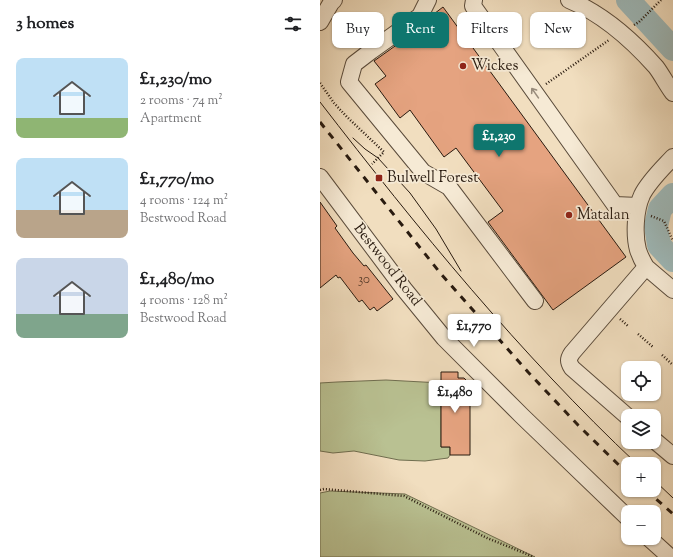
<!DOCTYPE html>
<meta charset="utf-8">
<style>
:root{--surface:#fff;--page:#f6f6f6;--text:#202124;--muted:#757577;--accent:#0f766e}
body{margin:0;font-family:"Sorts Mill Goudy",serif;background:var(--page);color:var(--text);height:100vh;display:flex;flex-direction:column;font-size:15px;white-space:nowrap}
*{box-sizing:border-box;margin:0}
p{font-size:13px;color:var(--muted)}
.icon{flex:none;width:22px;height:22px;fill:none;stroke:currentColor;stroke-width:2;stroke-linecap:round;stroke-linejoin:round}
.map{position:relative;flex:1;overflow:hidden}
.sheet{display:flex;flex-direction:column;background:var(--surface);width:320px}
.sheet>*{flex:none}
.guide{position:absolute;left:12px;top:12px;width:281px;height:36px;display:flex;gap:8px}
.tools{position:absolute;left:301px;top:361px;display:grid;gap:8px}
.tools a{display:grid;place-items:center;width:40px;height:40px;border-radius:8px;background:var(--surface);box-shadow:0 1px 3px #0004;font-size:20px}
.price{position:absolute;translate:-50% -34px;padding:0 9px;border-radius:4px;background:#fff;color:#222;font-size:13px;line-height:26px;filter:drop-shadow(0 1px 2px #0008)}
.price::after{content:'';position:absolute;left:50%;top:24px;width:12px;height:9px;margin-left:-6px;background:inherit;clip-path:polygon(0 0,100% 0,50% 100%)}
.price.on{background:var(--accent);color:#fff}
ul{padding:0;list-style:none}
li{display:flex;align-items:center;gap:12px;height:100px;padding:0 16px}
li span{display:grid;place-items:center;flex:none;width:112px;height:80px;border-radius:8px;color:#555}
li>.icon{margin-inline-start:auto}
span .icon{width:48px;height:48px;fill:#fffc;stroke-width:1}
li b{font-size:17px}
h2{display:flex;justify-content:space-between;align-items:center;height:48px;padding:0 16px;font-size:17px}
.chip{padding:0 14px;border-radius:8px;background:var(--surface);box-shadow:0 1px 3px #0004;font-size:14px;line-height:36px}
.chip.on{background:var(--accent);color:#fff}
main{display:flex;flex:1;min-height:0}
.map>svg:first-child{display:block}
.green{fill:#b9c192;stroke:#706e50}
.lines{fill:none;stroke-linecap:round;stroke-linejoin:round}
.river{stroke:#9ebabb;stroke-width:24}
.building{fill:#e5a380;stroke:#281a0f}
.minor-casing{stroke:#5a4b3b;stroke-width:18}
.path{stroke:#281a0f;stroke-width:2.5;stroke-dasharray:1 2;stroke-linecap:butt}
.minor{stroke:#f6ead5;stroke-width:16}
.tram{stroke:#281a0f;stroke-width:1}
.rail{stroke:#281a0f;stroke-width:3;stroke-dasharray:7 7;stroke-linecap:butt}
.oneway{stroke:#998c7c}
.poi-dot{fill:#8f2418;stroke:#f6ead5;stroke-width:1.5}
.labels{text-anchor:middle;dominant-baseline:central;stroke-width:3.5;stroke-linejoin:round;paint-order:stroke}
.number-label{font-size:13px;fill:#573c2b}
.poi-label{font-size:15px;fill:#281a0f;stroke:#f6ead5;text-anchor:start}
.street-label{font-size:15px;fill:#281a0f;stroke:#f6ead5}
</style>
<main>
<section class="sheet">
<h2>3 homes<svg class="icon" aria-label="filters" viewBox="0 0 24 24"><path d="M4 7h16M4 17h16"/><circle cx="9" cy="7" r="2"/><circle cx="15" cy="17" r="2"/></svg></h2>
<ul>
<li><span style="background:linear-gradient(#bfe0f5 75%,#8fb573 0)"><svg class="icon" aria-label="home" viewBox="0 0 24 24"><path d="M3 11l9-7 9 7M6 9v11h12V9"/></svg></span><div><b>£1,230/mo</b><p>2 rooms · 74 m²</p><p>Apartment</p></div></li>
<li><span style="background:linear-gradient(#bfe0f5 65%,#b9a48a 0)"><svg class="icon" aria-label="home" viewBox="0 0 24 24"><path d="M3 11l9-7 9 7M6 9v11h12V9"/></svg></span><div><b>£1,770/mo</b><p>4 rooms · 124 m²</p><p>Bestwood Road</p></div></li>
<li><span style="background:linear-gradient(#c9d6e8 70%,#7fa58c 0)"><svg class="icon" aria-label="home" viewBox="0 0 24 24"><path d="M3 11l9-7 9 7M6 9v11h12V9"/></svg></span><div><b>£1,480/mo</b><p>4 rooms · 128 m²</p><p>Bestwood Road</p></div></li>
</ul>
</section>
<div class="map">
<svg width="353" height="557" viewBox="0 0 353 557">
<rect width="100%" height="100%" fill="#f1debf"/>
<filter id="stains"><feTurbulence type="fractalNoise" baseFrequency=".005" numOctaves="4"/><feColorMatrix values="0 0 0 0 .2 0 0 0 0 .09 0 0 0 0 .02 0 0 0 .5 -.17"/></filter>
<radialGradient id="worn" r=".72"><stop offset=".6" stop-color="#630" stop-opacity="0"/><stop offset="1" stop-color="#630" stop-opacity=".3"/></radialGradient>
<!-- green -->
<path class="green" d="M66 380 121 383V447H130V455L128 458 105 461 79 460 34 451 13 453 0 451V383L17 382Z
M10 491 85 494 215 557H0V493Z"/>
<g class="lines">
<!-- river -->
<path class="river" d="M308 0 353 49
M353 195 340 209 336 226 339 245 353 260"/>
</g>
<!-- building -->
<path class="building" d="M123 7 306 257 233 310 168 222 183 211 136 148 124 157 90 110 80 118 55 84 66 76 54 61 106 24 110 17Z
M0 202 17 226 15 228 33 253 44 266 46 265 73 299 57 311 54 307 50 310 42 300 39 302 20 277 18 278 16 275 0 288Z
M121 372H138V378H144L150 384V455H130V447H121Z"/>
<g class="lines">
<!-- minor casing -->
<g class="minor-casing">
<path id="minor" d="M108 0 100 16 51 51 34 64 29 82 103 172 129 187 215 301
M154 0 153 6 295 205 318 206
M249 0C283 14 312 40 336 67 342 75 347 85 353 93
M0 22 11 3 14 0
M0 177 84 289 124 338 202 416 308 518
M326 267C323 262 320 256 318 250 314 235 315 210 322 195 329 181 342 169 353 157
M308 417 252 368C248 362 248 359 252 353L326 267 353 290
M334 440 353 456
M329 538 350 557"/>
</g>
<!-- path -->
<path class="path" d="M314 25 319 22 341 0
M0 83 14 103 27 117 64 152 52 164
M226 84 289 40
M331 216 344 221 353 241
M300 319 308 326
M318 334 333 347
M342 355 353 365
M0 490 4 489 84 496 167 538 214 557"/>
<!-- minor -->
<use href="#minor" class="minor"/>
<!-- tram -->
<path class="tram" d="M0 102C98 229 200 354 317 464
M33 138 45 149 58 158 90 193 116 229 141 271
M334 480 353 498"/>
<!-- rail -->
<path class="rail" d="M0 122 121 274 208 372 258 425 308 474
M326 490 353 514"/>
</g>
<!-- one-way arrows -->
<defs><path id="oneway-shaft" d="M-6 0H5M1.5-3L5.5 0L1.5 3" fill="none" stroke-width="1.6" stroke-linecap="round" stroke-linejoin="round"/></defs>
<use class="oneway" href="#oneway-shaft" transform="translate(215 93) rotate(-125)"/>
<!-- markers -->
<g class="poi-dot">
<circle cx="143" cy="66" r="4"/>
<rect x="55" y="174" width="8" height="8" rx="2"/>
<circle cx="249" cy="215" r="4"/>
</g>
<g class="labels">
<!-- number labels -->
<g class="number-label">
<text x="44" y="280">30</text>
</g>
<!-- poi labels -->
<g class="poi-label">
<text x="151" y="66">Wickes</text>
<text x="67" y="178">Bulwell Forest</text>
<text x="257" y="215">Matalan</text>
</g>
<!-- street labels -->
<g class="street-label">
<text transform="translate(67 265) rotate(52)">Bestwood Road</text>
</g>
</g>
<rect width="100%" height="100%" filter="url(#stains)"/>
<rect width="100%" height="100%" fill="url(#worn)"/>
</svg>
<div class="tools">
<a><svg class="icon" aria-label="locate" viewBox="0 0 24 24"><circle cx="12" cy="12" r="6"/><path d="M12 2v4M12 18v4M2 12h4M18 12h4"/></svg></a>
<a><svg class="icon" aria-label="layers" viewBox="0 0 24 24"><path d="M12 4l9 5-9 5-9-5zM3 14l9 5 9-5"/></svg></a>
<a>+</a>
<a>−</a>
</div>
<b class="price on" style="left:179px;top:158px">£1,230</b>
<b class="price" style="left:154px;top:348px">£1,770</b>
<b class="price" style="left:135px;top:414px">£1,480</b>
<div class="guide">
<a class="chip">Buy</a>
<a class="chip on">Rent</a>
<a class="chip">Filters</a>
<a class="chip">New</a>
</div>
</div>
</main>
